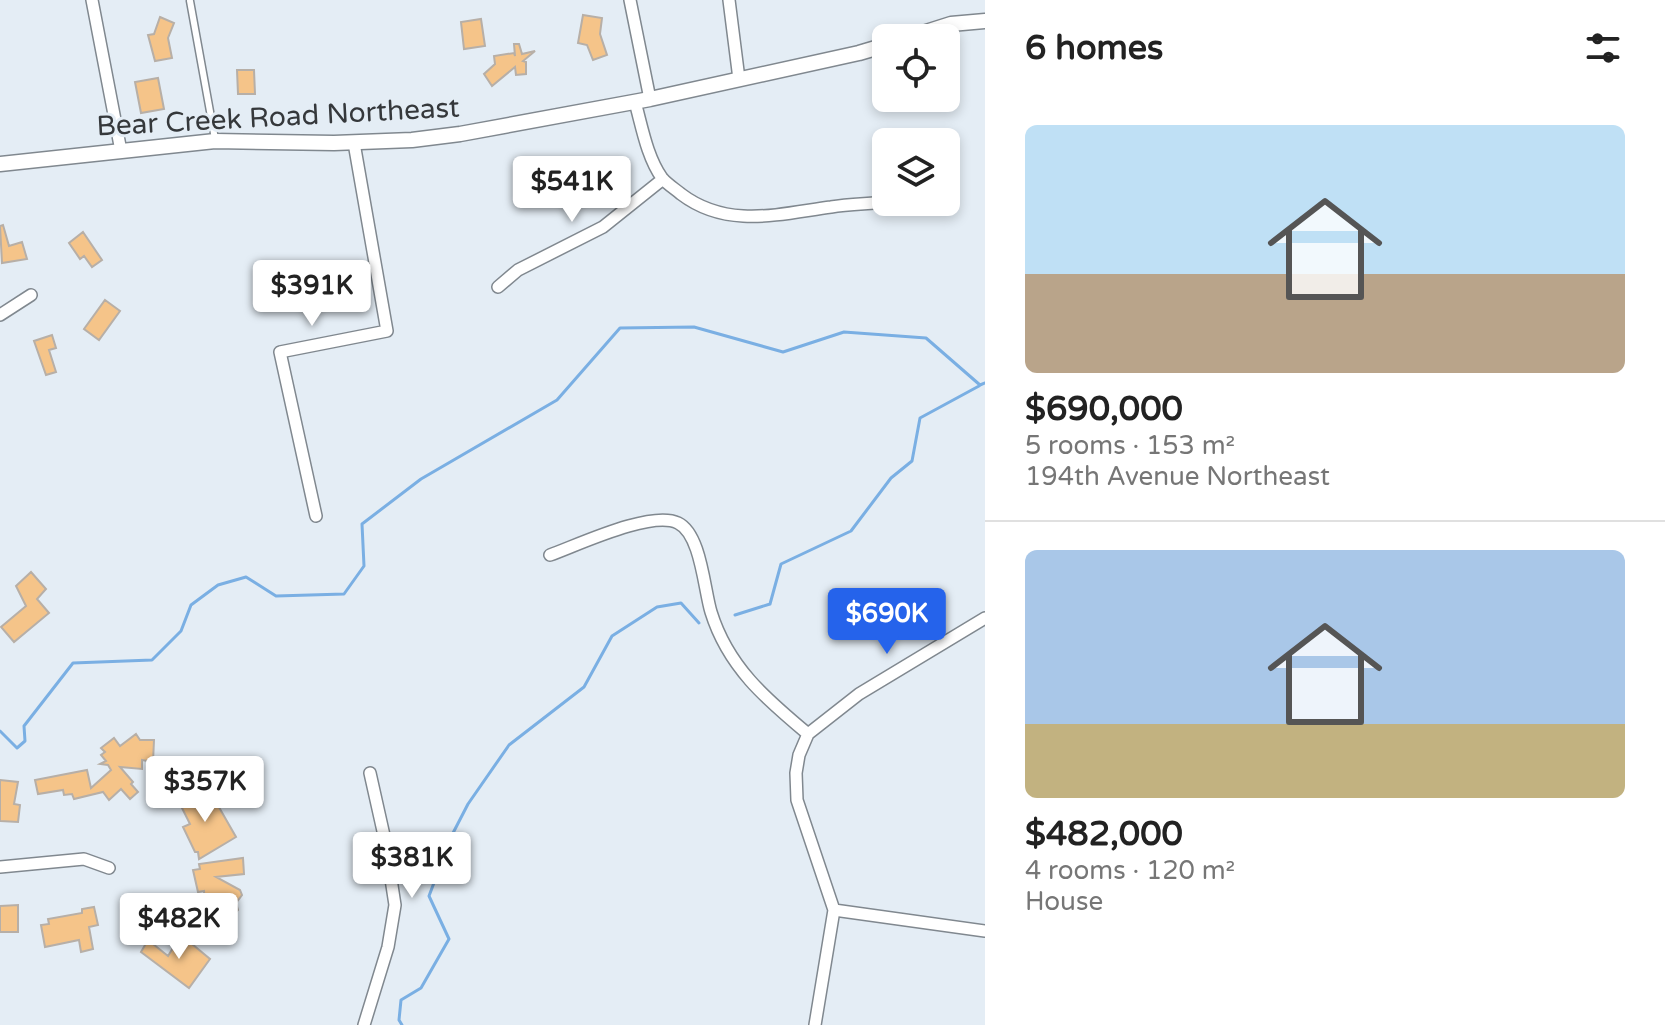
<!DOCTYPE html>
<meta charset="utf-8">
<style>
:root{--surface:#fff;--page:#f2f2f2;--text:#222;--muted:#767676;--line:#e0e0e0;--accent:#2563eb}
body{margin:0;font-family:"Varela Round",sans-serif;background:var(--page);color:var(--text);height:100vh;display:flex;flex-direction:column;font-size:30px;white-space:nowrap}
*{box-sizing:border-box;margin:0}
p{font-size:26px;color:var(--muted)}
.icon{flex:none;width:44px;height:44px;fill:none;stroke:currentColor;stroke-width:2;stroke-linecap:round;stroke-linejoin:round}
.map{position:relative;flex:1;overflow:hidden}
.drawer{display:flex;flex-direction:column;background:var(--surface);width:680px}
.drawer>*{flex:none}
.controls{position:absolute;left:872px;top:24px;display:grid;gap:16px}
.controls a{display:grid;place-items:center;width:88px;height:88px;border-radius:12px;background:var(--surface);box-shadow:0 4px 12px #0003;font-size:40px}
.price{position:absolute;translate:-50% -68px;padding:0 18px;border-radius:8px;background:#fff;color:#222;font-size:26px;line-height:52px;filter:drop-shadow(0 2px 4px #0008)}
.price::after{content:'';position:absolute;left:50%;top:48px;width:24px;height:18px;margin-left:-12px;background:inherit;clip-path:polygon(0 0,100% 0,50% 100%)}
.price.current{background:var(--accent);color:#fff}
ul{padding:0;list-style:none}
li{display:grid;align-content:center;gap:16px;height:424px;padding:0 40px}
li+li{border-top:2px solid var(--line)}
li span{display:grid;place-items:center;height:248px;border-radius:12px;color:#555}
li>.icon{margin-inline-start:auto}
span .icon{width:144px;height:144px;fill:#fffc;stroke-width:1}
li b{font-size:34px}
h2{display:flex;justify-content:space-between;align-items:center;height:96px;padding:0 40px;font-size:34px}
main{display:flex;flex:1;min-height:0}
.map>svg:first-child{display:block}
.lines{fill:none;stroke-linecap:round;stroke-linejoin:round}
.stream{stroke:#7aafe3;stroke-width:3}
.building{fill:#f5c489;stroke:#b7afa7;stroke-width:2}
.service-casing{stroke:#80888f;stroke-width:9}
.minor-casing{stroke:#80888f;stroke-width:14}
.tertiary-casing{stroke:#80888f;stroke-width:17}
.service{stroke:#fff;stroke-width:6}
.minor{stroke:#fff;stroke-width:11}
.tertiary{stroke:#fff;stroke-width:14}
.labels{text-anchor:middle;dominant-baseline:central;stroke-width:6;stroke-linejoin:round;paint-order:stroke}
.street-label{font-size:28px;fill:#35383b;stroke:#e4edf5}
</style>
<main>
<div class="map">
<svg width="985" height="1025" viewBox="0 0 985 1025">
<rect width="100%" height="100%" fill="#e4edf5"/>
<g class="lines">
<!-- stream -->
<path class="stream" d="M735 615 770 604 781 564 851 531 891 478 912 461 920 418 979 386
M0 731 17 748 25 741 24 726 73 663 152 660 181 631 191 605 218 585 246 577 276 596 344 594 364 566 362 524 421 479 557 400 620 328 694 327 783 352 844 332 926 338 980 385 985 383
M402 1025 399 1020 401 1000 421 988 449 939 429 896 452 835 468 804 509 745 584 687 612 636 657 607 681 603 699 623"/>
</g>
<!-- building -->
<path class="building" d="M583 15 602 18 600 34 607 55 593 60 587 45 578 43Z
M160 17 174 23 168 38 172 58 155 61 148 35 154 34Z
M481 19 485 46 464 49 461 22Z
M514 44H519L522 54 535 51 523 61 526 62V74L516 75 515 67 492 86 484 74 495 64 494 56 514 53 515 56Z
M237 70H254L255 94H238Z
M158 78 164 109 141 113 135 82Z
M3 225 9 246 22 242 27 259 2 263 0 226Z
M83 232 102 260 92 267 84 256 80 259 69 243Z
M105 300 120 311 99 340 84 329Z
M52 335 56 348 49 350 56 372 46 375 34 341Z
M31 572 46 589 37 599 49 613 14 642 1 627 26 606 16 586Z
M136 734 140 740H154L153 762 142 760V769L120 767 133 782 131 784 138 792 130 799 121 789 109 800 103 792 74 799 72 794 64 795 63 790 38 794 35 780 87 770 91 788 111 770 108 765 100 764 106 761 101 755 105 752 101 748 114 738 120 746Z
M0 780 18 782 14 804 20 805 18 822 0 821Z
M192 789 197 800 204 796 216 802 236 837 199 859 198 852H195L183 827 190 824 176 796Z
M243 858 244 874 216 877 240 890 242 895 236 903 238 910 228 920 222 915 207 934 195 925 199 920 196 918 205 906 204 891 198 892 193 870 200 869 199 864Z
M18 905V932H0V906Z
M94 907 98 925 89 927 93 949 81 952 79 940 45 947 41 925 49 924 48 919 82 913V909Z
M186 939 210 959 189 988 141 952 148 940 168 956 176 943 181 947Z"/>
<g class="lines">
<!-- service casing -->
<g class="service-casing">
<path id="service" d="M190 1 215 139"/>
</g>
<!-- minor casing -->
<g class="minor-casing">
<path id="minor" d="M92 0 121 151
M630 0 650 99
M729 0 739 79
M635 102C642 127 647 157 662 178 667 184 675 189 681 194 727 229 779 214 831 207 849 204 868 204 886 202
M946 201 951 202
M498 287 518 270 603 227 663 179
M0 315 31 295
M316 516 280 352 387 331 354 143
M550 555C578 545 651 510 678 523 701 534 704 589 711 612 728 667 766 699 808 734L799 755 796 773 797 800 834 910 815 1025
M808 734 859 694 985 618
M0 867 84 859 109 868
M834 910 985 931
M364 1025 388 947 395 905 385 840 370 773"/>
</g>
<!-- tertiary casing -->
<g class="tertiary-casing">
<path id="tertiary" d="M907 38 951 24 985 21
M0 164 215 141 334 143 412 140 460 134 650 99 859 53 886 45"/>
</g>
<!-- service -->
<use href="#service" class="service"/>
<!-- minor -->
<use href="#minor" class="minor"/>
<!-- tertiary -->
<use href="#tertiary" class="tertiary"/>
</g>
<g class="labels">
<!-- street labels -->
<g class="street-label">
<text transform="translate(278 117) rotate(-3)">Bear Creek Road Northeast</text>
</g>
</g>
</svg>
<div class="controls">
<a><svg class="icon" aria-label="locate" viewBox="0 0 24 24"><circle cx="12" cy="12" r="6"/><path d="M12 2v4M12 18v4M2 12h4M18 12h4"/></svg></a>
<a><svg class="icon" aria-label="layers" viewBox="0 0 24 24"><path d="M12 4l9 5-9 5-9-5zM3 14l9 5 9-5"/></svg></a>
</div>
<b class="price" style="left:572px;top:224px">$541K</b>
<b class="price" style="left:312px;top:328px">$391K</b>
<b class="price current" style="left:887px;top:656px">$690K</b>
<b class="price" style="left:205px;top:824px">$357K</b>
<b class="price" style="left:412px;top:900px">$381K</b>
<b class="price" style="left:179px;top:961px">$482K</b>
</div>
<section class="drawer">
<h2>6 homes<svg class="icon" aria-label="filters" viewBox="0 0 24 24"><path d="M4 7h16M4 17h16"/><circle cx="9" cy="7" r="2"/><circle cx="15" cy="17" r="2"/></svg></h2>
<ul>
<li><span style="background:linear-gradient(#bfe0f5 60%,#b9a48a 0)"><svg class="icon" aria-label="home" viewBox="0 0 24 24"><path d="M3 11l9-7 9 7M6 9v11h12V9"/></svg></span><div><b>$690,000</b><p>5 rooms · 153 m²</p><p>194th Avenue Northeast</p></div></li>
<li><span style="background:linear-gradient(#a9c7e8 70%,#c2b280 0)"><svg class="icon" aria-label="home" viewBox="0 0 24 24"><path d="M3 11l9-7 9 7M6 9v11h12V9"/></svg></span><div><b>$482,000</b><p>4 rooms · 120 m²</p><p>House</p></div></li>
</ul>
</section>
</main>
